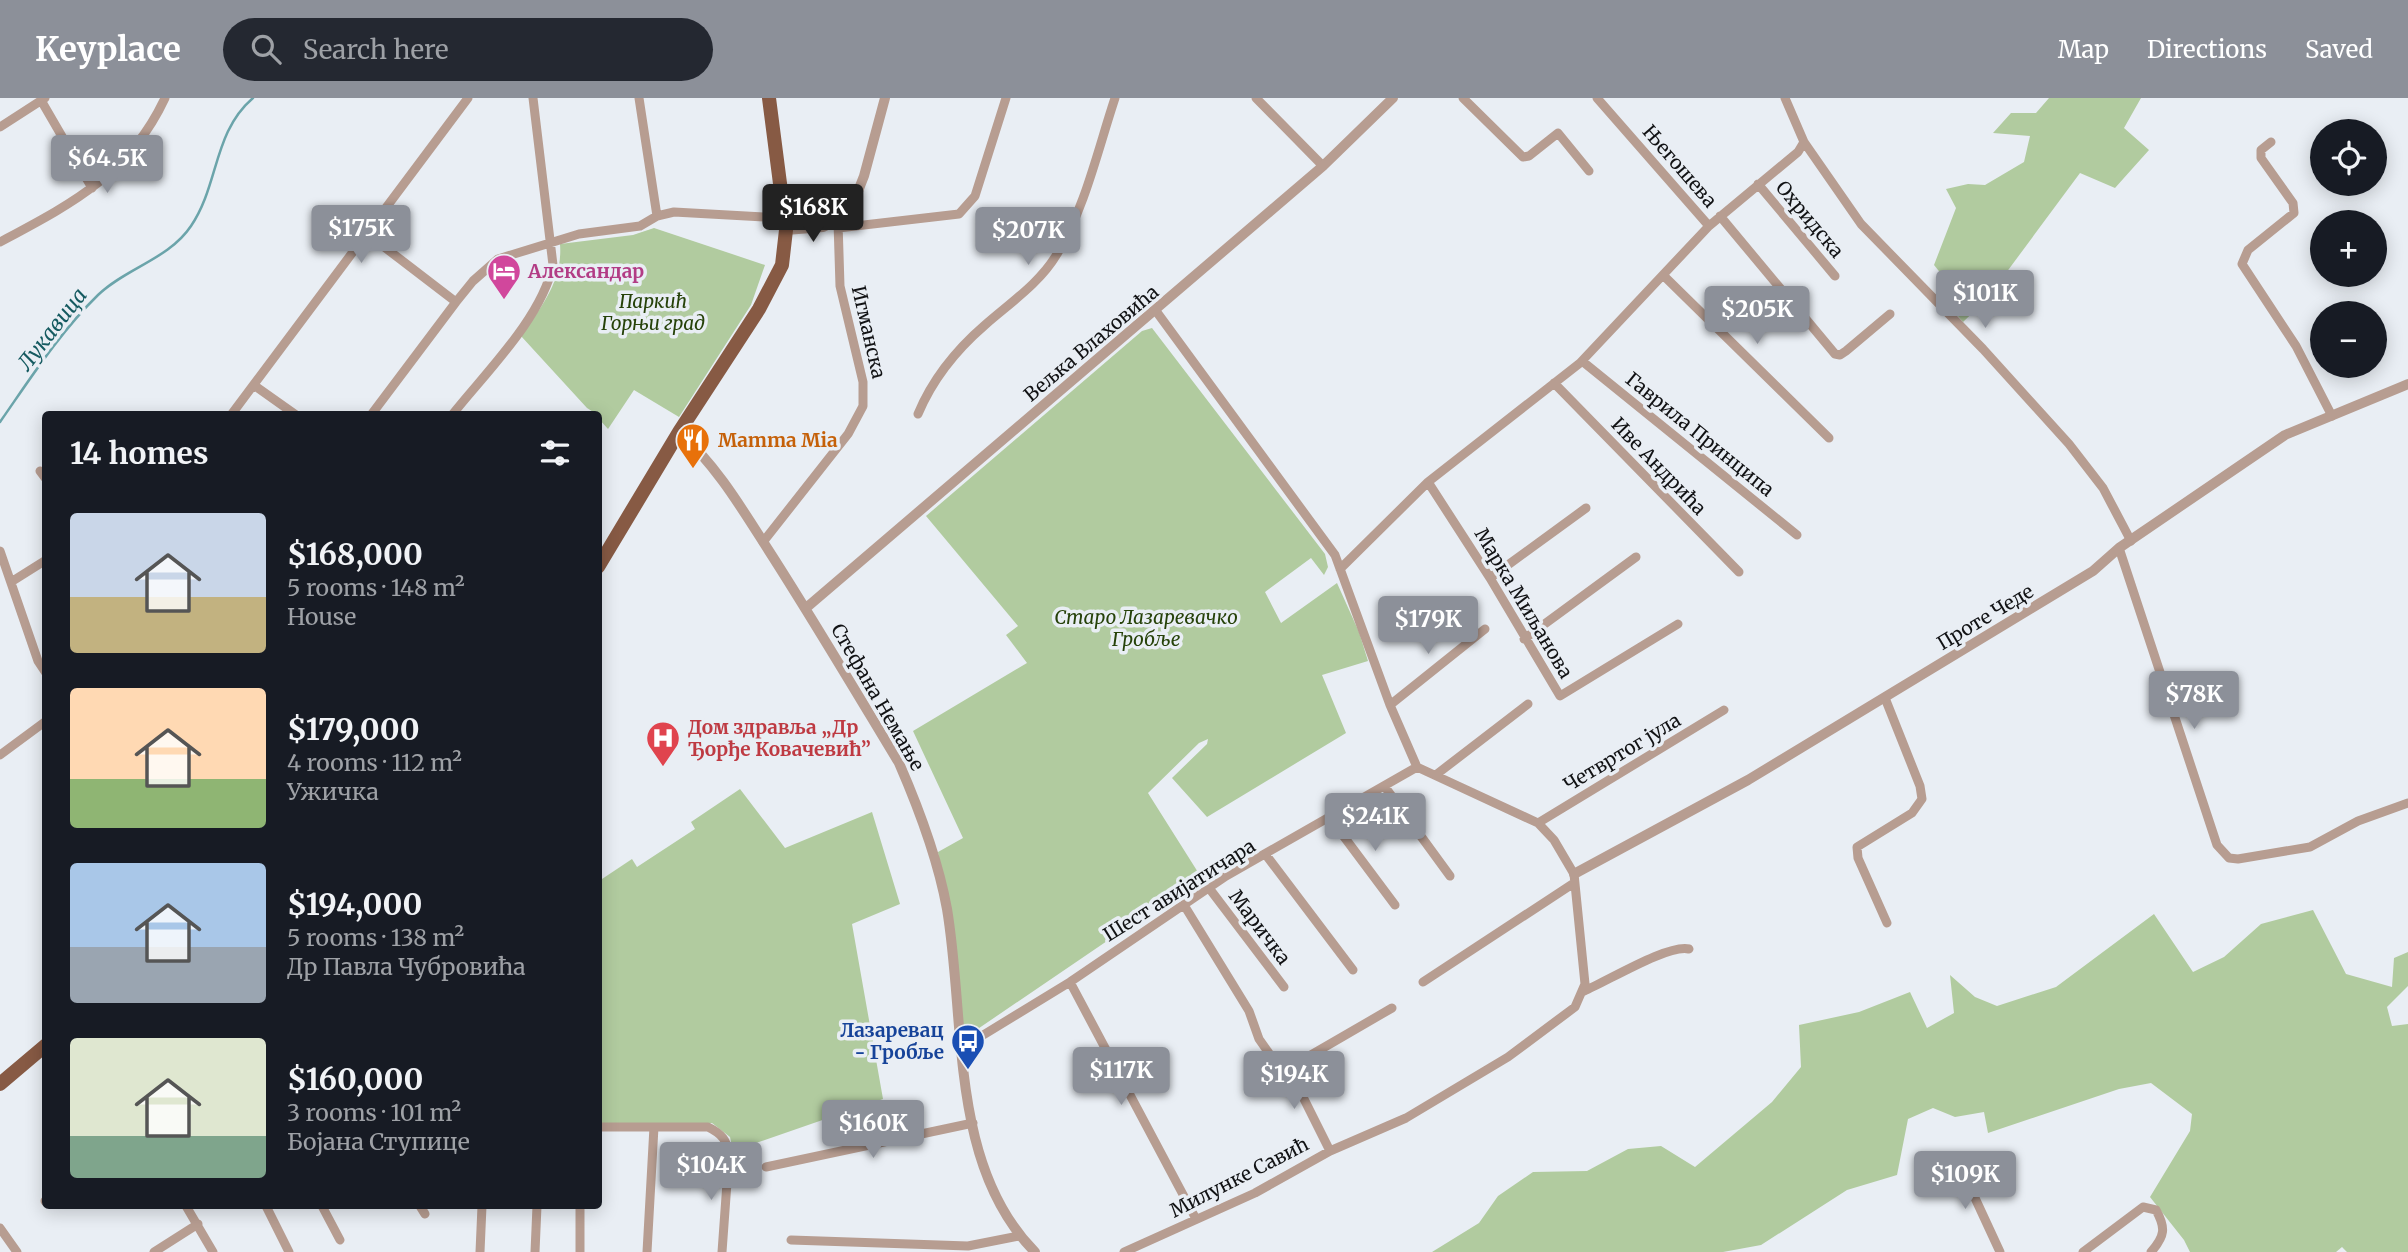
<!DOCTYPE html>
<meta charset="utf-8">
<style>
:root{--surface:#171b24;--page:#242831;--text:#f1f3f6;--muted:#9ea1a6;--accent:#8c9099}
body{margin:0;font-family:Merriweather,serif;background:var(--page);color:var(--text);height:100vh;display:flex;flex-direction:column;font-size:26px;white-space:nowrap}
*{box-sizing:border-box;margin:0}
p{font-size:23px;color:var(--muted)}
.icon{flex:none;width:38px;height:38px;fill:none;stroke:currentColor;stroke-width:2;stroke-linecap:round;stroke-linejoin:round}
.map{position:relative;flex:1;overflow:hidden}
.details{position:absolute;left:42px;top:313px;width:560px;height:798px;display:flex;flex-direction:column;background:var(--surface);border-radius:7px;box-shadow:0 4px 18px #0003}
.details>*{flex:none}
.tools{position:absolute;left:2310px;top:21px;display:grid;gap:14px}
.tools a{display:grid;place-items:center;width:77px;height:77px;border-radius:50%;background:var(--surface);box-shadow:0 4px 18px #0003;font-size:35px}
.price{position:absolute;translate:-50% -60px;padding:0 16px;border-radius:7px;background:var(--accent);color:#fff;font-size:23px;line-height:46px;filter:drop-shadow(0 2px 4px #0008)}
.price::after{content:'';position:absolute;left:50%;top:42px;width:21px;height:16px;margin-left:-10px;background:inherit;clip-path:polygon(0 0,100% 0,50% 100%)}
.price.current{background:#222;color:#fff}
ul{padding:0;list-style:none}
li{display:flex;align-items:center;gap:21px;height:175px;padding:0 28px}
li span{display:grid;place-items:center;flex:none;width:196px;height:140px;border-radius:7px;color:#555}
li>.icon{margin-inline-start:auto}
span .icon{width:84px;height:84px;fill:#fffc;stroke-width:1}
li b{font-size:30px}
h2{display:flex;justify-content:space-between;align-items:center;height:84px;padding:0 28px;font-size:30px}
header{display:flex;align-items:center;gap:42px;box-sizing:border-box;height:98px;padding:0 35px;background:var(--accent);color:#fff}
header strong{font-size:33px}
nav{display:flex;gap:38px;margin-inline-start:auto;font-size:24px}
.search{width:490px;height:63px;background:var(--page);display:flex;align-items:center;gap:18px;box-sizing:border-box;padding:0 24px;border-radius:38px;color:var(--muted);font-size:26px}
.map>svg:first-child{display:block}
.green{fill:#b1cb9f}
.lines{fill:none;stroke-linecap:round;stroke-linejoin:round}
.stream{stroke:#6ba4aa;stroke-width:2.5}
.minor{stroke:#b79d91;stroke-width:9}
.tertiary{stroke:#b79d91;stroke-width:10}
.primary{stroke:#875a44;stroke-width:14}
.labels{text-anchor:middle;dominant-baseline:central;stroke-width:7;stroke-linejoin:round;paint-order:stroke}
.street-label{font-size:19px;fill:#111214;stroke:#e9eef4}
.hotel-label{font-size:19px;font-weight:bold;fill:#b23c85;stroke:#e9eef4;text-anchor:start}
.park-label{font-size:19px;font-style:italic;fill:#264209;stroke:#e9eef4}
.food-label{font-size:19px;font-weight:bold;fill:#c56008;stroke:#e9eef4;text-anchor:start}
.health-label{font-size:19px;font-weight:bold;fill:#be3a42;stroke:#e9eef4;text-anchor:start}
.transit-label{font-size:19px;font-weight:bold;fill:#164399;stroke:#e9eef4;text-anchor:end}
.water-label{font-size:21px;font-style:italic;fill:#155a60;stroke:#e9eef4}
</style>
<header>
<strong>Keyplace</strong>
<div class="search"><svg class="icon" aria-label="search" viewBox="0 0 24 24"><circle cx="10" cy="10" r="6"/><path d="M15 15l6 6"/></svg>Search here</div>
<nav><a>Map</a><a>Directions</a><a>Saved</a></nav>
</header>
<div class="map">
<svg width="2408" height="1154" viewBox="0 0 2408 1154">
<rect width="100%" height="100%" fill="#e9eef4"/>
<!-- green -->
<path class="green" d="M2049 0H2141L2124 30 2149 52 2115 90 2080 75 1986 202 1963 224 1941 198 1947 183 1934 167 1956 110 1946 91 1968 86 1985 87 2024 64 2030 38 1993 35 2011 15H2036Z
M654 130 765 167 751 207 679 319 634 292 608 331 599 321 598 317 587 310 521 238C541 209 563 183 560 146L633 137Z
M1152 230 1325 456 1328 469 1324 477 1311 460 1265 494 1281 525 1337 485 1359 534 1368 563 1322 577 1346 635 1207 719 1172 680 1207 646 1208 641 1199 645 1148 695 1201 779 963 941 938 754 963 740 913 633 1027 565 1006 537 1018 528 926 418 1142 233Z
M740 691 785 750 872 714 900 806 852 826 883 1001 733 1053 730 1039 712 1025H599V783L632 761 637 769 695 731 691 724Z
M2313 812 2346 876 2392 889 2394 860 2408 854V888L2387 909 2392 928 2408 926V1154H2347L2342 1149 2336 1154H2190L2184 1142 2150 1099 2190 1033 2192 1016 2151 985 2119 991 1988 1035 1984 1014 1955 1019 1933 1010 1908 1021 1897 1077 1847 1092 1761 1147 1723 1154H1432L1479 1125 1498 1098 1533 1074 1587 1073 1628 1051 1661 1048 1695 1069 1772 1004 1801 969 1799 927 1859 914 1910 894 1927 930 1954 915 1950 877 1975 899 1997 908 2056 889 2154 816 2193 874 2224 859 2261 826Z"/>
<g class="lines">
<!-- stream -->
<path class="stream" d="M0 324C30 281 60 234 98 197 126 170 169 161 191 128 219 87 213 34 253 0"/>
<!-- minor -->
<path class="minor" d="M639 0 657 118
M1256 0 1323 68
M1463 0 1523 59 1529 58 1558 35 1589 73
M1597 0 1709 128
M42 4 92 90
M0 29 45 0
M1804 44 1861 126 1983 251 2069 346 2103 390 2131 443
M2271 44 2261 52V60L2293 105 2294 115 2248 152 2242 166 2296 248 2332 318
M1758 86 1835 178
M1720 118 1835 256 1840 257 1846 253 1890 216
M838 130 959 116 975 98 1006 0
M366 135 456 204
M0 144C71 106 129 77 165 0
M1664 178 1829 340
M1582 263 1797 437
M1554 285 1739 474
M255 288 296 317
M918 316C933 280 956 252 985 227 1010 205 1040 185 1057 156 1085 110 1098 51 1115 0
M231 317 468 0
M371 317 456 204 473 183 498 161 579 136 640 128 657 118 674 114 784 120
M452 317C486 274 541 221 553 167L533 0
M40 373 46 381
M1428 384 1490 480 1560 598 1678 526
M763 444 848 336 863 308V284L840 188 838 124
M2119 450 2217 747 2229 760 2238 761 2310 749 2358 723 2408 705
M0 453 38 563 46 575
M1340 471 1428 384 1580 265 1709 128 1798 54 1804 44 1785 0
M1490 480 1586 410
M11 484 46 462
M1524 541 1636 459
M1885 600 1920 688 1922 701 1912 715 1857 749 1858 760 1887 825
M1390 607 1485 531
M0 657 46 623
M1437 676 1528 606
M1385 689 1450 778
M1330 720 1395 807
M1538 725 1724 612
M1266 757 1353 872
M1209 790 1284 889
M1184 807 1249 913 1259 941 1273 961
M1070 884 1196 1121
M1423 884 1574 785
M1584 893C1608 883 1668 846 1689 851
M962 950 1070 884 1226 778 1417 669
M598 1029H708C722 1036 727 1042 729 1057L722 1154
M1330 1053 1293 979 1292 968 1392 910
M1956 1059 2000 1154
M766 1069 973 1025
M45 1103H46
M186 1108 213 1154
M266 1108 289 1154
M322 1108 340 1142
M420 1108 425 1116
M0 1130 17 1154
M791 1142 968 1148 1019 1138
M154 1154 198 1126
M480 1154 482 1108
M535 1154 537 1108
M580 1154V1108
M647 1154 654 1029
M1124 1154 1255 1095 1330 1053 1406 1020 1508 959 1575 909 1585 886 1574 776 1554 742 1538 725 1417 669 1390 607 1335 457 1156 213
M2083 1154 2143 1109 2156 1112C2166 1130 2165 1138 2151 1154"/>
<!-- tertiary -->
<path class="tertiary" d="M784 120 830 125
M786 132 823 129 849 116 864 78 885 0
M679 334C717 368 742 411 769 453 814 523 856 594 899 665 919 711 938 761 947 811 966 924 949 1067 1035 1154
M806 510 1323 68 1393 0
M1574 776 1748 682 2093 473 2119 450 2285 337 2408 286"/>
<!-- primary -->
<path class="primary" d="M598 469 679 334 759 211 782 167 786 132 769 0
M0 986 46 947"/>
</g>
<!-- icons -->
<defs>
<g id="hotel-pin" transform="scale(1.75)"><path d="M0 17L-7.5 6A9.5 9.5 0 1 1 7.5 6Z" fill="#d1479c" stroke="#e9eef4"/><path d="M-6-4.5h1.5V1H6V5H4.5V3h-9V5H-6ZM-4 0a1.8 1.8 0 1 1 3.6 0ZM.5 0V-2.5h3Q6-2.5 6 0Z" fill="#fff"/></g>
<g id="restaurant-pin" transform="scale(1.75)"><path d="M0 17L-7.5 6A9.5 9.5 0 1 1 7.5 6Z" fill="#e8710a" stroke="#e9eef4"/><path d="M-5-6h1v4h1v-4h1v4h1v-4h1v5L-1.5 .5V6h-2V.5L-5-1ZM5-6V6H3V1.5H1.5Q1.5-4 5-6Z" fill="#fff"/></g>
<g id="hospital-pin" transform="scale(1.75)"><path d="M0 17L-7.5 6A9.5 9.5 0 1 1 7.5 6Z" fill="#e0444e" stroke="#e9eef4"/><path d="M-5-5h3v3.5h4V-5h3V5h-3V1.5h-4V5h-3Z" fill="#fff"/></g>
<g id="bus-pin" transform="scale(1.75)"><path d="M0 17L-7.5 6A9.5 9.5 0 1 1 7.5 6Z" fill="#1a4fb4" stroke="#e9eef4"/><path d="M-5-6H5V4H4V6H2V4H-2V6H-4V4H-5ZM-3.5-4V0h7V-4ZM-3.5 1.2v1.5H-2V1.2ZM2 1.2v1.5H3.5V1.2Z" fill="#fff"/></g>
</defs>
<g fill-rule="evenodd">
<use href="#hotel-pin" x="504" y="173"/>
<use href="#restaurant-pin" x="693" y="342"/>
<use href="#hospital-pin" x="663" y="640"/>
<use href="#bus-pin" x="968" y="943"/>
</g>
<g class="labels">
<!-- street labels -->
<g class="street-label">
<text transform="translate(1680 68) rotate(49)">Његошева</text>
<text transform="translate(1810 121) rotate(50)">Охридска</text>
<text transform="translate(869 234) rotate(77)">Игманска</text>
<text transform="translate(1091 245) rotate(-40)">Вељка Влаховића</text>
<text transform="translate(1700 336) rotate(39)">Гаврила Принципа</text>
<text transform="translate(1659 368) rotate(46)">Иве Андрића</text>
<text transform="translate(1524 505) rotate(59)">Марка Миљанова</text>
<text transform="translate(1985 519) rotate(-31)">Проте Чеде</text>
<text transform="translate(878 599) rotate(60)">Стефана Немање</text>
<text transform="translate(1622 654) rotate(-31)">Четвртог јула</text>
<text transform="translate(1179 792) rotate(-32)">Шест авијатичара</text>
<text transform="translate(1260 829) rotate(53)">Маричка</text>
<text transform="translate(1239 1079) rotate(-27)">Милунке Савић</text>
</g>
<!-- hotel labels -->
<g class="hotel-label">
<text x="528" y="173">Александар</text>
</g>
<!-- park labels -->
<g class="park-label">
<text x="653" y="203">Паркић<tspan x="653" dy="22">Горњи град</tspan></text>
<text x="1146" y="519">Старо Лазаревачко<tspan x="1146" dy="22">Гробље</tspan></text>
</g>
<!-- food labels -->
<g class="food-label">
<text x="718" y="342">Mamma Mia</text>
</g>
<!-- health labels -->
<g class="health-label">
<text x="688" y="629">Дом здравља „Др<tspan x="688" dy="22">Ђорђе Ковачевић”</tspan></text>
</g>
<!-- transit labels -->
<g class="transit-label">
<text x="944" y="932">Лазаревац<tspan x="944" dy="22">- Гробље</tspan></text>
</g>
<!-- water labels -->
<g class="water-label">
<text transform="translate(52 231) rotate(-52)">Лукавица</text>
</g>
</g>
</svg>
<div class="tools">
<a><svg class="icon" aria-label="locate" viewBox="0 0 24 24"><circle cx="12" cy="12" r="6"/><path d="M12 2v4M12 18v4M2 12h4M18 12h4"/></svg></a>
<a>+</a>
<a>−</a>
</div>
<b class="price" style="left:107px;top:97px">$64.5K</b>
<b class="price current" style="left:813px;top:146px">$168K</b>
<b class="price" style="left:361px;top:167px">$175K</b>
<b class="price" style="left:1028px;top:169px">$207K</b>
<b class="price" style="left:1985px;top:232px">$101K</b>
<b class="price" style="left:1757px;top:248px">$205K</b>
<b class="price" style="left:1428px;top:558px">$179K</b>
<b class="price" style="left:2194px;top:633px">$78K</b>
<b class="price" style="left:1375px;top:755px">$241K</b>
<b class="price" style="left:1121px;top:1009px">$117K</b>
<b class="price" style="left:1294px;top:1013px">$194K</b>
<b class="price" style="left:873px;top:1062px">$160K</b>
<b class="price" style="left:711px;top:1104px">$104K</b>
<b class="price" style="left:1965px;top:1113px">$109K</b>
<section class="details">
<h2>14 homes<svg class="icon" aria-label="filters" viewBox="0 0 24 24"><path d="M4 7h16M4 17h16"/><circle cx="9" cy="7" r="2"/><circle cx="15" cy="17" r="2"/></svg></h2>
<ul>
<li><span style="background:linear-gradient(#c9d6e8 60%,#c2b280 0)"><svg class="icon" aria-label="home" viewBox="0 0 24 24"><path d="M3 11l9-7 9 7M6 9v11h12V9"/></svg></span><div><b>$168,000</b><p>5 rooms · 148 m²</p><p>House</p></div></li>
<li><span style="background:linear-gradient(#ffd9b3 65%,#8fb573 0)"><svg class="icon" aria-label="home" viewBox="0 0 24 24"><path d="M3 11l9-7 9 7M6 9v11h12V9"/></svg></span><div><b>$179,000</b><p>4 rooms · 112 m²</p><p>Ужичка</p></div></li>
<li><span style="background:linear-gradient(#a9c7e8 60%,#9aa5b1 0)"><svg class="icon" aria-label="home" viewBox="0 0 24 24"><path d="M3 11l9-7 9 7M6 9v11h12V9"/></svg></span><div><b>$194,000</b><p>5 rooms · 138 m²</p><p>Др Павла Чубровића</p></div></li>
<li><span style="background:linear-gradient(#dfe7d0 70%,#7fa58c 0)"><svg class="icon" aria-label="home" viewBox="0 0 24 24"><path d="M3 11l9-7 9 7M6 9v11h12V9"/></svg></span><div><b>$160,000</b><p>3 rooms · 101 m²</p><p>Бојана Ступице</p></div></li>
</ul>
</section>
</div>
